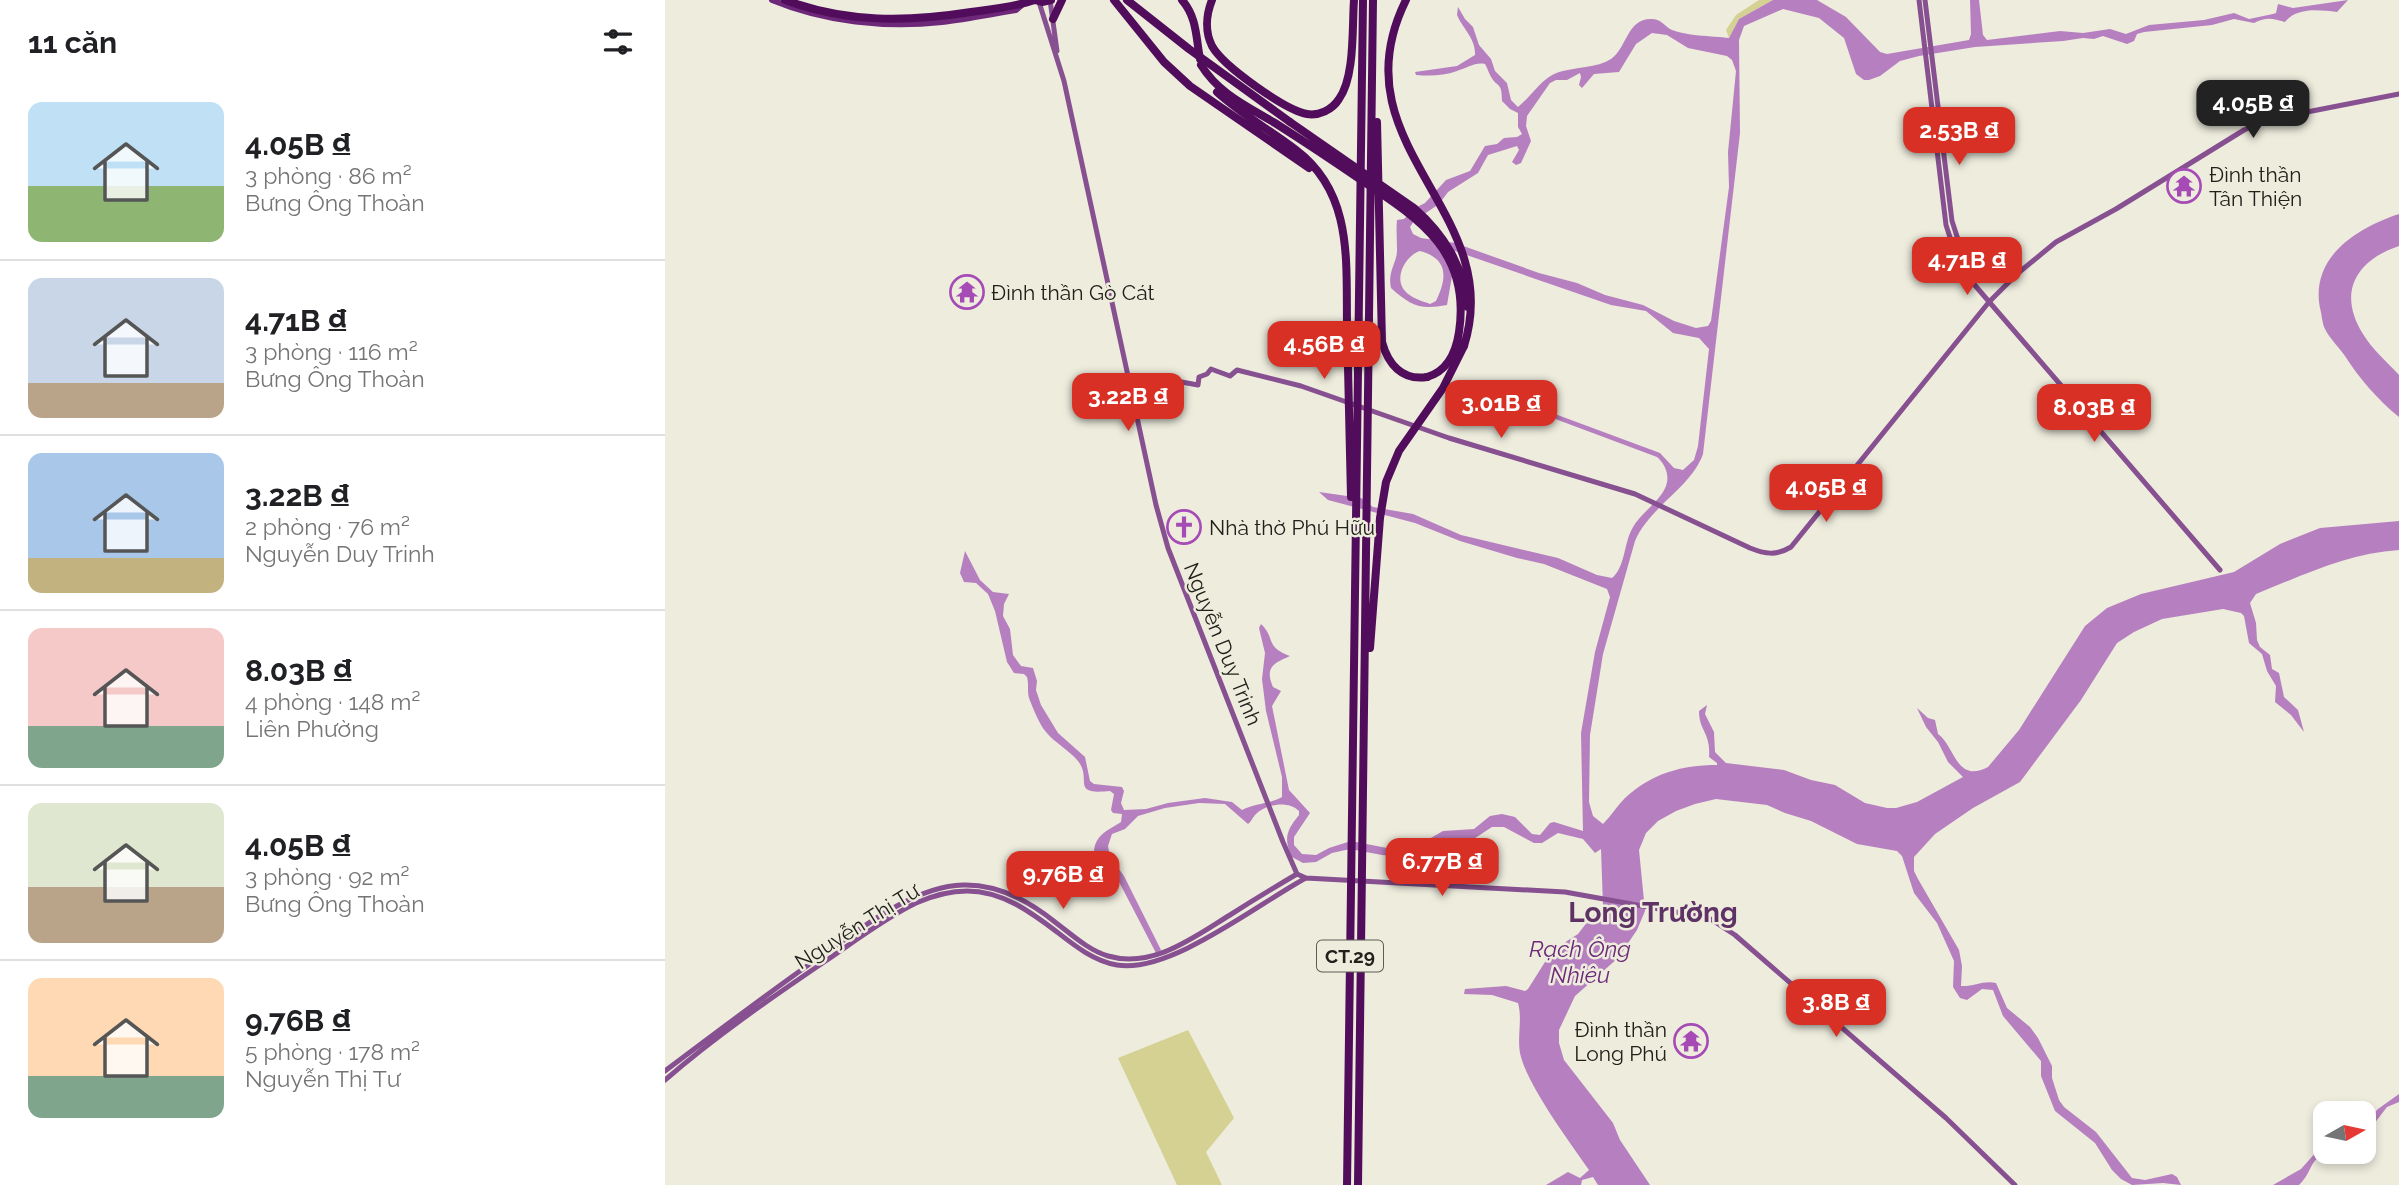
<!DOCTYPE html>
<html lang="vi">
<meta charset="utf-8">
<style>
:root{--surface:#fff;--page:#f2f2f2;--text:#202124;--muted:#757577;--line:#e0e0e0;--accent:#d93025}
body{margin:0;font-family:Raleway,sans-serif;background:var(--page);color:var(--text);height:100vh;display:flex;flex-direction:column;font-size:26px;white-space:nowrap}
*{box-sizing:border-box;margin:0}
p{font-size:23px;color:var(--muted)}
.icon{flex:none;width:38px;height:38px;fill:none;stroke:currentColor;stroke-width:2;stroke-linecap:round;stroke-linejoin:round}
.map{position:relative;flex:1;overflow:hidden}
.drawer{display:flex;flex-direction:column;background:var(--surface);width:665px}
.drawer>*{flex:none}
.needle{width:46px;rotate:81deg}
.buttons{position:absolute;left:1648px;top:1101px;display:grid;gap:14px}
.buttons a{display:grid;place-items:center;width:63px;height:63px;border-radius:14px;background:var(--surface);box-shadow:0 4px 10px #0003;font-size:35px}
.price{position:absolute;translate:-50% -60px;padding:0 16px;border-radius:14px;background:var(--accent);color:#fff;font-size:23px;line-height:46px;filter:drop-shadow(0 2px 4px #0008)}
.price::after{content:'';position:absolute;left:50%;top:42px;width:21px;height:16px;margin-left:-10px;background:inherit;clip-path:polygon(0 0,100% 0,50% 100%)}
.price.active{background:#222;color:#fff}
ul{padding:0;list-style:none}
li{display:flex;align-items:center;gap:21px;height:175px;padding:0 28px}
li+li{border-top:2px solid var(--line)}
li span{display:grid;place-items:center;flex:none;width:196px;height:140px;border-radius:14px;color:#555}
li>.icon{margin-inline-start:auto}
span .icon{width:84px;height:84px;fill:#fffc;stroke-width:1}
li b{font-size:30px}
h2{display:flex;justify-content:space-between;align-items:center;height:84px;padding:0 28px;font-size:30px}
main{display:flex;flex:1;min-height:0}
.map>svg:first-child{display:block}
.green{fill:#d4d193}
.water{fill:#b67fbf;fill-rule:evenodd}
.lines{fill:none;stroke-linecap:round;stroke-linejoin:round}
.secondary{stroke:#875090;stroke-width:5}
.primary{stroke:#6e2879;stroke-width:6}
.highway{stroke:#510d5b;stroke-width:8}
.highway-bridge{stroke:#510d5b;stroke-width:8}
.labels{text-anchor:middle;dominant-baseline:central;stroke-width:5;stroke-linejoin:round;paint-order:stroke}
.shield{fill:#edecdd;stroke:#5e5d55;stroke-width:2}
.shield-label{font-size:19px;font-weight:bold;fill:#21201b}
.poi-label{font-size:21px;fill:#21201b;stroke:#edecdd;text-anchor:start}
.street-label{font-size:21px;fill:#21201b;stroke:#edecdd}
.water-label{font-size:23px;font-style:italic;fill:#6d2a79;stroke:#edecdd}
.district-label{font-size:28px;font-weight:bold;fill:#5f3266;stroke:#edecdd}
</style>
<main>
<section class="drawer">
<h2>11 căn<svg class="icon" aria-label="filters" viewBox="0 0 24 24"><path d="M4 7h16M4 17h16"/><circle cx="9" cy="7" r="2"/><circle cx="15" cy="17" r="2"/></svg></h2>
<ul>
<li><span style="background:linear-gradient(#bfe0f5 60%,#8fb573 0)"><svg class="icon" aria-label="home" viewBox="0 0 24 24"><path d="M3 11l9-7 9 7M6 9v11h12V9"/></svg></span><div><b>4.05B ₫</b><p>3 phòng · 86 m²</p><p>Bưng Ông Thoàn</p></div></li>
<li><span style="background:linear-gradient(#c9d6e8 75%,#b9a48a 0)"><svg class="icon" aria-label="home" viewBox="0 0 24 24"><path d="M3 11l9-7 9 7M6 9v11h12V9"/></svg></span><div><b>4.71B ₫</b><p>3 phòng · 116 m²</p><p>Bưng Ông Thoàn</p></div></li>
<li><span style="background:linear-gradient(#a9c7e8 75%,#c2b280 0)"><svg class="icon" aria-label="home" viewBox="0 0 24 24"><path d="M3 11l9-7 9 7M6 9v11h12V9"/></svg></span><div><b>3.22B ₫</b><p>2 phòng · 76 m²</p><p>Nguyễn Duy Trinh</p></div></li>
<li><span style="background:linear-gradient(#f6c9c9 70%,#7fa58c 0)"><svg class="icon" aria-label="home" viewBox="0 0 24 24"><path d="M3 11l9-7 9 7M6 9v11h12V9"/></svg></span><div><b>8.03B ₫</b><p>4 phòng · 148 m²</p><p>Liên Phường</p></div></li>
<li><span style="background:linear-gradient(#dfe7d0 60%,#b9a48a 0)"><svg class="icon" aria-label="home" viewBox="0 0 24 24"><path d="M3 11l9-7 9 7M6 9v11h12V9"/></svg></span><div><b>4.05B ₫</b><p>3 phòng · 92 m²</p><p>Bưng Ông Thoàn</p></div></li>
<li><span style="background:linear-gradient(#ffd9b3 70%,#7fa58c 0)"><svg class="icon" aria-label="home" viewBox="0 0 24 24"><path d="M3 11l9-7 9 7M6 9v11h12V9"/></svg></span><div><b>9.76B ₫</b><p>5 phòng · 178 m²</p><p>Nguyễn Thị Tư</p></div></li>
</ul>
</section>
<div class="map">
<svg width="1734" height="1185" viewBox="0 0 1734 1185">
<rect width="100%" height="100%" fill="#edecdd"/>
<!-- green -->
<path class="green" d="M1094 0H1108L1074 19 1064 38 1061 30 1071 15Z
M523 1030 569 1118 541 1152 557 1185H512L453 1058Z"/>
<!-- water -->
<path class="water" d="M1108 0H1152L1181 17 1215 52 1222 54 1304 40 1306 34 1305 0H1314L1318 35 1322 40 1395 31 1418 33 1445 29 1461 34 1484 25 1539 20 1569 13 1584 19 1608 14 1611 13 1613 4 1628 8 1683 0 1672 12C1654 10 1632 7 1620 22 1607 18 1601 17 1589 23L1569 19 1547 25 1479 32 1472 34 1469 41 1462 44 1438 36 1429 39 1418 38 1398 41 1310 47 1254 56 1235 61 1215 76 1204 80H1199L1191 74 1179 38 1154 18 1118 9 1079 26 1074 40 1075 133 1038 454C1026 488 985 506 970 541L938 654 925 735 924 802 928 816 938 824C946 816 952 806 960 798 986 774 1016 765 1052 765V763L1044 757C1046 733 1034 731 1034 711L1042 705 1040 714 1049 732 1050 752 1061 763 1119 770 1146 780 1170 785 1200 803 1222 808H1231L1252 802 1298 777 1283 762 1273 742 1261 727 1252 708 1263 718 1270 720 1273 734C1290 746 1291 784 1323 767L1354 730 1420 626 1442 608 1476 594 1569 572 1615 544 1655 528 1734 521V550C1684 553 1638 575 1591 594L1585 603 1591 623 1592 640 1595 647 1605 655 1607 669 1614 673 1619 697 1633 710 1639 732 1626 715 1610 702 1611 686 1602 671 1597 654 1584 643 1579 616 1576 613 1558 609 1497 619 1469 632 1452 643 1416 700 1355 782 1308 808 1270 834 1249 857V871L1253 879 1294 950 1297 966 1296 986C1308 987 1318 980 1331 983L1342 1008 1365 1027 1373 1038 1387 1066V1078L1394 1100 1399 1107 1431 1132 1467 1178 1480 1180 1507 1174 1512 1177 1516 1185 1498 1183 1467 1185 1456 1179 1447 1170 1430 1143 1390 1111 1376 1076V1061L1338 1016 1328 990 1317 989 1302 1000 1295 998 1288 987 1289 961 1272 923 1249 893 1237 856 1232 851 1192 844 1146 821 1120 813 1102 805 1051 799 1030 804 1011 811 993 821 981 833 974 850 980 911 972 930 953 958 910 996 894 1030V1043L899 1060 948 1123 955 1140 985 1185H933L928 1177 917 1180 916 1185H881L903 1172 915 1178 924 1170C904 1141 865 1089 856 1057 851 1040 858 1020 853 1003L827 995 799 994 800 989 841 986 860 991 863 989 880 962 902 941 913 934 923 921 938 906 936 849 930 853 918 839 893 833 877 843H869L839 827H827L801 844 781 842 764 852 740 857 717 855 685 849 667 853 651 862 638 863 627 857C618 838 622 830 634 815V811C623 800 600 804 590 815 587 818 586 822 583 824L560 804 534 803 500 808 473 816 460 829 447 834 443 846 445 857 459 876 496 950 491 953 450 874 444 865 429 852C430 834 444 830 456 822L457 814 448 813 446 810 449 794 445 791C404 795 428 780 413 761 404 750 390 743 381 732 374 724 368 708 364 698 362 691 364 684 362 677L359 674 349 673 342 662 330 611 323 594 311 583 299 582 295 573 300 551 315 580 328 592 344 594 339 604 338 616 345 629 348 655 356 666 368 668 372 681 371 690 376 705 393 733 420 757 425 781 429 784 457 787 459 791 456 803 459 810 481 809 503 803 540 798 567 802 577 810C590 803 605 804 617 797V777L601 711 597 679 600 653 594 628 596 624C611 638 599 646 625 656 610 663 599 666 608 687L616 691 607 706 624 790 645 813 629 837V845L637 854 651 855 664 848 686 841 732 850 752 846 778 831 809 829 825 816 837 814 850 817 867 834 875 835 885 823 889 822 918 831 916 733 930 652 945 597 942 589 879 564 852 558 795 541 750 523 663 500 654 492 696 498 708 507 748 514 796 535 893 558 932 575 947 578C960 568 959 543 967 529 975 513 995 502 1001 486 1005 475 1000 464 992 457L893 420 831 392 995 453 1009 468 1018 470 1029 460 1033 446 1044 349 1034 338 1008 333 981 311 946 305 790 251 787 253V276L782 305C755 310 746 306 726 288 722 271 733 262 732 248 732 239 731 230 732 220L739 219 750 208 760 203 781 180 805 171 820 146 832 144 839 138 852 137 857 134 853 127V113L845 109 837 101C837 80 832 89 825 75 823 71 822 67 820 64 810 62 802 68 792 71 778 76 765 76 751 75L750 72 792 66 810 55C811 39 798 29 792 15L793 7 800 19 808 27 814 45 826 59 830 71 842 83 846 100 853 107C867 96 876 78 894 72 910 67 932 68 946 59 962 48 962 18 987 19 995 19 999 25 1005 29 1019 36 1048 36 1064 38L1074 19ZM987 33 1002 35 1023 48 1062 56 1067 60 1071 71 1063 152 1064 187 1046 321 1043 326 1031 328 1009 321 978 305 940 295 912 283 874 273 790 243 756 238 748 234 745 227 749 221 774 204 783 192 813 173 823 155 852 146 854 150 847 162 851 165 856 163 866 141 861 126 862 116 885 83 891 80H902L915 73 916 77 914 85 917 88 929 74 954 72 971 44ZM755 251C784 259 782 278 771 301L765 304C757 301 746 298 740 291 728 278 741 255 755 251Z
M1734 214V246C1691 260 1672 293 1698 334 1707 349 1722 362 1734 375V417C1713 400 1694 378 1680 356 1674 347 1665 339 1660 329 1657 323 1657 315 1655 308 1645 257 1692 228 1734 214Z
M1734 1094V1102L1722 1107 1699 1137V1123L1713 1109Z
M1661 1148V1152H1669C1641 1158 1651 1168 1634 1185H1608L1636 1169 1653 1150Z"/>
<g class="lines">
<!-- secondary -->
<path class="secondary" d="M385 0 392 51
M1254 0 1281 225 1295 268 1555 570
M1260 0 1287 221 1300 261V272
M374 2 399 81 491 505 503 548 618 842 632 874 641 878 900 892 1044 918 1070 935 1281 1118 1350 1185
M465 378 489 377 533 385 534 377 542 374 546 369 565 376 572 370 636 386 784 438 970 494 1085 548C1100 554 1111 556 1126 547L1324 302 1352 274 1391 242 1451 209 1579 130 1601 120 1734 94
M0 1071C49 1034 98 997 149 961 190 933 247 886 298 885 333 884 364 901 390 922 406 934 423 950 443 956 488 969 529 937 565 915 587 901 610 887 632 874
M0 1080C51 1036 106 998 162 960 190 941 220 918 251 903 267 896 285 891 302 891 337 891 366 912 392 932 410 946 429 961 452 965 505 974 594 903 641 878"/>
<!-- primary -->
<path class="primary" d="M107 0C160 22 220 28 277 22 302 19 326 14 351 10L358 4"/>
<!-- highway -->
<path class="highway" d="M120 0C182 23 242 22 306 12 328 9 349 7 370 0
M370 0 377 2 386 0
M449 0 499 62 525 86 644 168
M517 0C532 17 531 38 535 59
M547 0C541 15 540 32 547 46 558 66 620 110 642 114 654 116 667 110 674 99 690 77 687 28 689 0
M741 0C669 145 842 210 799 346
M388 19 397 0
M536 65C554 94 582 106 610 123 640 142 670 162 699 182 756 220 806 253 794 332 791 352 783 371 762 377
M552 92C576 114 605 130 631 150 688 193 681 260 682 324
M625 122 749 208C780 235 798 266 803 307"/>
<!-- highway-bridge -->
<path class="highway-bridge" d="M462 0 524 49 625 122
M712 122 717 342C723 364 737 381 762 377
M682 324 686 497
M705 648 715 518 721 482 734 451 778 388 799 346
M682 1185 698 0
M693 1185 708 0"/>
</g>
<!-- icons -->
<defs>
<g id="temple-ring" transform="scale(1.75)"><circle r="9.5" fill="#edecdd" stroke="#a64bb6" stroke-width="1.5"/><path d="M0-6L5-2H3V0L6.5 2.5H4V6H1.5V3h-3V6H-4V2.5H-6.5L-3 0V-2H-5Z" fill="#a64bb6"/></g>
<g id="church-ring" transform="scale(1.75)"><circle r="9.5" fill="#edecdd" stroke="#a64bb6" stroke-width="1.5"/><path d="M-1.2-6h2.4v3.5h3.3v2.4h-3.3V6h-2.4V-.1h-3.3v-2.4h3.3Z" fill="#a64bb6"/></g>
</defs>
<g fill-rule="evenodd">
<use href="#temple-ring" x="1519" y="186"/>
<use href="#temple-ring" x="302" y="292"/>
<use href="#church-ring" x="519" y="527"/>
<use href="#temple-ring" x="1026" y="1041"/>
</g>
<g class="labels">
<!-- shield labels -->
<rect class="shield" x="652" y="940.5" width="66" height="31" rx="5"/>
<g class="shield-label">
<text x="685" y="956">CT.29</text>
</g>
<!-- poi labels -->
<g class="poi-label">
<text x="1544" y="174">Đình thần<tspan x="1544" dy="24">Tân Thiện</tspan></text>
<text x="326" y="292">Đình thần Gò Cát</text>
<text x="544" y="527">Nhà thờ Phú Hữu</text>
<text x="1002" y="1029" text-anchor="end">Đình thần<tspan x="1002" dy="24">Long Phú</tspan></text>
</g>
<!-- street labels -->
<g class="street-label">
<text transform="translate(558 644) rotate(68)">Nguyễn Duy Trinh</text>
<text transform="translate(192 926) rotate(-32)">Nguyễn Thị Tư</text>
</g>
<!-- water labels -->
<g class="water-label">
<text x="915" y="948">Rạch Ông<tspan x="915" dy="26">Nhiêu</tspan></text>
</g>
<!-- district labels -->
<g class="district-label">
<text x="988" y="912">Long Trường</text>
</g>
</g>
</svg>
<div class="buttons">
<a><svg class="needle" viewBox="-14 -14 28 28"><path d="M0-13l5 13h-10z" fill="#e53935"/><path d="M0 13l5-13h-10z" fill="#757577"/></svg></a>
</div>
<b class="price active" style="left:1588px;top:140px">4.05B ₫</b>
<b class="price" style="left:1294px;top:167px">2.53B ₫</b>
<b class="price" style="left:1302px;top:297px">4.71B ₫</b>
<b class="price" style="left:659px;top:381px">4.56B ₫</b>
<b class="price" style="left:463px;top:433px">3.22B ₫</b>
<b class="price" style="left:836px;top:440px">3.01B ₫</b>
<b class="price" style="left:1429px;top:444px">8.03B ₫</b>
<b class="price" style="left:1161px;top:524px">4.05B ₫</b>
<b class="price" style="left:777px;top:898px">6.77B ₫</b>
<b class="price" style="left:398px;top:911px">9.76B ₫</b>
<b class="price" style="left:1171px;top:1039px">3.8B ₫</b>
</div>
</main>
